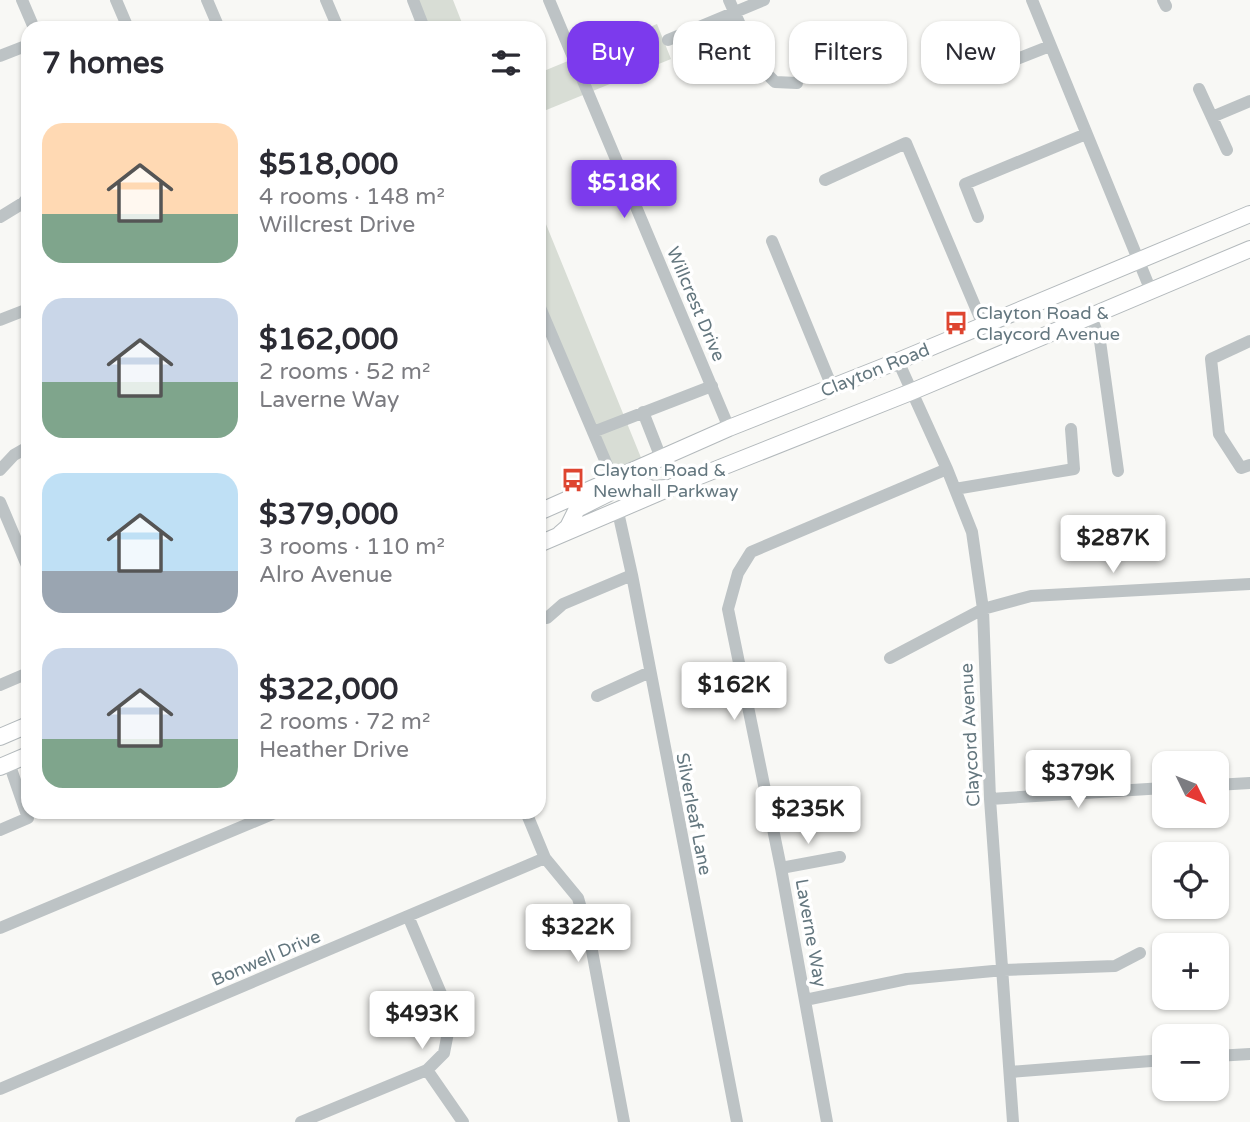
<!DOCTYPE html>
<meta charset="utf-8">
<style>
:root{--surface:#fff;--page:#f7f7f7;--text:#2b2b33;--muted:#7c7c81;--accent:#7c3aed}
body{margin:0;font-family:"Varela Round",sans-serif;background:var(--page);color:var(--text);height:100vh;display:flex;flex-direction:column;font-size:26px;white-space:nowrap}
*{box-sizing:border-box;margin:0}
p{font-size:23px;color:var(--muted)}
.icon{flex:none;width:38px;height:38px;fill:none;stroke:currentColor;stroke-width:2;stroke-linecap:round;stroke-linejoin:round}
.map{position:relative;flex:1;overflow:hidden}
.sheet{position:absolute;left:21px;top:21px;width:525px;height:798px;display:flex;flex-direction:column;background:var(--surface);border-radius:21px;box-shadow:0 2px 5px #0004}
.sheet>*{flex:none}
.top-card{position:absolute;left:567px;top:21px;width:578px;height:63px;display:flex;gap:14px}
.needle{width:46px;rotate:133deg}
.controls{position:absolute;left:1152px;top:751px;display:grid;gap:14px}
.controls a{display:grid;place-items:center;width:77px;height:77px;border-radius:14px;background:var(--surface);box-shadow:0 2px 5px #0004;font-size:35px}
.price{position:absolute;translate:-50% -60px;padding:0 16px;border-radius:7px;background:#fff;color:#222;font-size:23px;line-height:46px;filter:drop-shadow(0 2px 4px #0008)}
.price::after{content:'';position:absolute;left:50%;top:42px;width:21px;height:16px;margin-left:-10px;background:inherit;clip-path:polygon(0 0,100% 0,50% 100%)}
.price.on{background:var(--accent);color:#fff}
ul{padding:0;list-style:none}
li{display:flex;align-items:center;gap:21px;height:175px;padding:0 21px}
li span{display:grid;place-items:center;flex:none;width:196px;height:140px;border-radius:21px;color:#555}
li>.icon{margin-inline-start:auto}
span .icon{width:84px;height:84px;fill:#fffc;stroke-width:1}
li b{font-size:30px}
h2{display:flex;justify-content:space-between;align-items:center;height:84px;padding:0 21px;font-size:30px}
.chip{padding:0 24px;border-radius:21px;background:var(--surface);box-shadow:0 2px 5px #0004;font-size:24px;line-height:63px}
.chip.on{background:var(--accent);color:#fff}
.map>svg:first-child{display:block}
.green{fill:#d8ddd5}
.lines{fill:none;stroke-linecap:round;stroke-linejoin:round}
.major-casing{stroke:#b3b9bc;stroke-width:18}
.minor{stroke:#bdc3c5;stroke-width:12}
.major{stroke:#fff;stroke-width:16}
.labels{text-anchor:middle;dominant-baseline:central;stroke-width:7;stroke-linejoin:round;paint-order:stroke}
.street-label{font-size:18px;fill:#64777f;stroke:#fff}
.poi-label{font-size:18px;fill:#64777f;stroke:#fff;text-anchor:start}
</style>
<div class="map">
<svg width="1250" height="1122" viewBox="0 0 1250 1122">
<rect width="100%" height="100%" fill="#f8f8f5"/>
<!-- green -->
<path class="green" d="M413 0H453L464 28H424Z
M657 24 671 59 539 113V73Z
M539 207 644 465 613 479 539 305Z"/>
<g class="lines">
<!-- major casing -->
<g class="major-casing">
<path id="major" d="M613 479 626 486 638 483 652 489 666 488
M539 512 729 428 898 361 1250 214
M560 534 568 527 577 509 609 493 613 479
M539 544 672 487 911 392 1250 249
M0 737 28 725
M0 767 28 755"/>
</g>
<!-- minor -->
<path class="minor" d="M22 0 34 28
M116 0 128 28
M207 0 219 28
M326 0 338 28
M413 0 424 28
M549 0 729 428
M729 0 758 65 775 82 797 83
M1032 0 1151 291
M1163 0 1166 6
M668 40 764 0
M0 56 28 45
M984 72 1050 46
M1199 89 1227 150
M1212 117 1250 101
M825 180 906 143 983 325
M0 217 23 203 28 197
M978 217 965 184 1086 134
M772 241 832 387
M539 305 613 479
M1091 316 1100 341 1118 471
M0 320 28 309
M1250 341 1211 359 1219 434 1241 468 1250 465
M898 361 947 469 972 532 983 609 990 799 1013 1122
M643 412 661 458
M593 432 712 386
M0 470 14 455 28 447
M955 489 1074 469 1071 429
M0 502 28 568
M618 512 632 575 737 1122
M547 618 563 604 632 575
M890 658 983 609 1031 596 1250 584
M0 685 28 673
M597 696 650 672
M1216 785 1250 783
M990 799 1164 788
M526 812 545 858 578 898 590 940 624 1122
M0 830 28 818 9 763
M781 868 840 857
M0 928 277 812
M805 1000 907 979 1004 970 1115 966 1140 953
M1216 1056 1250 1054
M427 1070 463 1122
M1010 1072 1164 1060
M0 1089 545 858
M301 1122 427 1070 444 1053 451 1017 408 916
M827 1122 781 868 728 609 738 573 751 552 947 469"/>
<!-- major -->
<use href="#major" class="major"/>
</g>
<!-- icons -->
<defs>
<g id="bus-bare" transform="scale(1.89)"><path d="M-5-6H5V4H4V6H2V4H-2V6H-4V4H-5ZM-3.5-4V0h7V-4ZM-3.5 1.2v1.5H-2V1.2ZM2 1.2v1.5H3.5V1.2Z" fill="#de4530" stroke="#fff" stroke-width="2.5" paint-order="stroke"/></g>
</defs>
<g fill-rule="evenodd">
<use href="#bus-bare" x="956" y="323"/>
<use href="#bus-bare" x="573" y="480"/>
</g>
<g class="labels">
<!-- street labels -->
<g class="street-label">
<text transform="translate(696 304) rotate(67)">Willcrest Drive</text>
<text transform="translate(875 370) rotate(-22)">Clayton Road</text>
<text transform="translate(970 735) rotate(-93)">Claycord Avenue</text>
<text transform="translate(694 814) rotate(79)">Silverleaf Lane</text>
<text transform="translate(811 933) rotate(80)">Laverne Way</text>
<text transform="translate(266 958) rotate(-23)">Bonwell Drive</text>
</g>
<!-- poi labels -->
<g class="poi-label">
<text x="976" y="313">Clayton Road &amp;<tspan x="976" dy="21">Claycord Avenue</tspan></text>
<text x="593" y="470">Clayton Road &amp;<tspan x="593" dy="21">Newhall Parkway</tspan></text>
</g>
</g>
</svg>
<div class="controls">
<a><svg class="needle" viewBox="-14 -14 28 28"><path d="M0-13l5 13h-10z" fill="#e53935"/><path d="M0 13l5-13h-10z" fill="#7c7c81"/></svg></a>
<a><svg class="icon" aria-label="locate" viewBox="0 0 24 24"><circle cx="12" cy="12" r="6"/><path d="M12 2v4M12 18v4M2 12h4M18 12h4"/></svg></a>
<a>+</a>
<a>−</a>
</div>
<b class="price on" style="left:624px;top:220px">$518K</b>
<b class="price" style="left:1113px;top:575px">$287K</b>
<b class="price" style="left:734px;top:722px">$162K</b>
<b class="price" style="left:1078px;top:810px">$379K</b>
<b class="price" style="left:808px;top:846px">$235K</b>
<b class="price" style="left:578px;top:964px">$322K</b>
<b class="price" style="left:422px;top:1051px">$493K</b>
<div class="top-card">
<a class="chip on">Buy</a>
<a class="chip">Rent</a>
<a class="chip">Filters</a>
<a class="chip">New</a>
</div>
<section class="sheet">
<h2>7 homes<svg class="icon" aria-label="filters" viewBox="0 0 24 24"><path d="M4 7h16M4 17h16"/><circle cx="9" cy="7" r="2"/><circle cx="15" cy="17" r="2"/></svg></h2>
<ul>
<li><span style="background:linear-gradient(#ffd9b3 65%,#7fa58c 0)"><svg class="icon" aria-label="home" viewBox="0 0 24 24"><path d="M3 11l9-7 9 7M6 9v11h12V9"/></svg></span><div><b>$518,000</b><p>4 rooms · 148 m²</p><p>Willcrest Drive</p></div></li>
<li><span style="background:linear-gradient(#c9d6e8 60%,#7fa58c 0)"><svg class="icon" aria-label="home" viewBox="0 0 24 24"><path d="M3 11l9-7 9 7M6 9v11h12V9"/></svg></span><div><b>$162,000</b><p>2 rooms · 52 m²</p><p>Laverne Way</p></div></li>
<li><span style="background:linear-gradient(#bfe0f5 70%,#9aa5b1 0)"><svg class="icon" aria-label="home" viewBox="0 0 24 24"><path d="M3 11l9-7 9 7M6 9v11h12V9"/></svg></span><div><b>$379,000</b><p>3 rooms · 110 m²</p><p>Alro Avenue</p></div></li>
<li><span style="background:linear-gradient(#c9d6e8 65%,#7fa58c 0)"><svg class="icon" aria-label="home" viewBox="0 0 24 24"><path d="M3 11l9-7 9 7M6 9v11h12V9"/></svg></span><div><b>$322,000</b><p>2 rooms · 72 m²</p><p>Heather Drive</p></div></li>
</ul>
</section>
</div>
